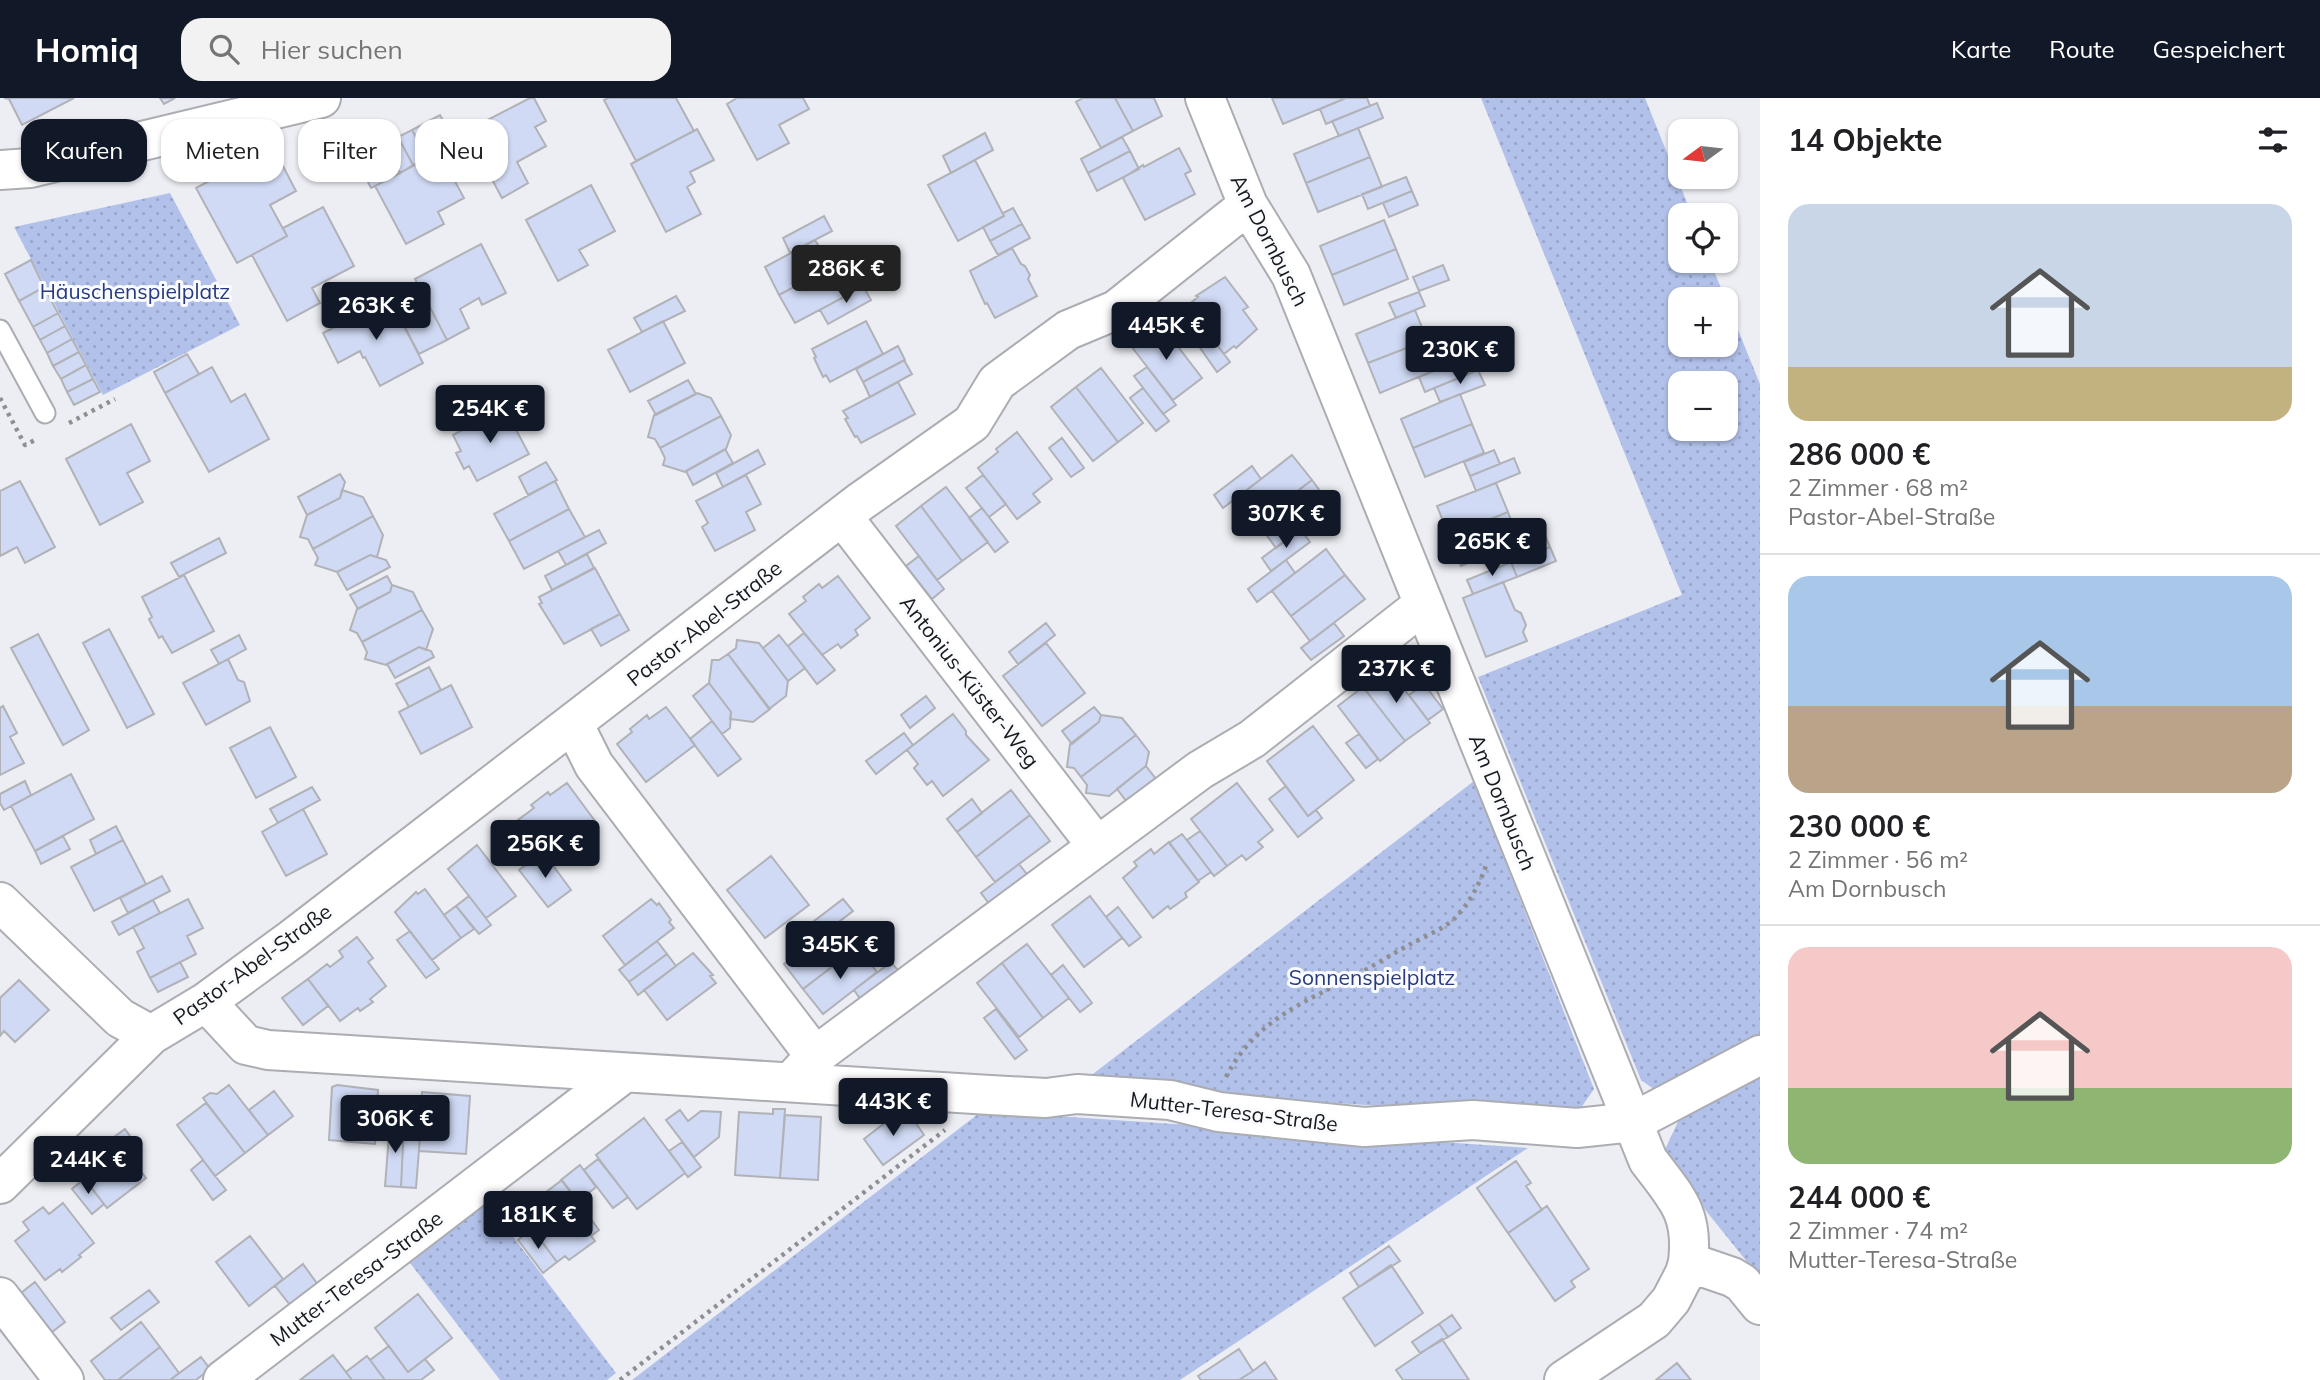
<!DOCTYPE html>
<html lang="de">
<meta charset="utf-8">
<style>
:root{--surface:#fff;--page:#f2f2f2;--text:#202124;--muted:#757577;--line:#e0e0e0;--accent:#111827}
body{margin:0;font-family:Mulish,sans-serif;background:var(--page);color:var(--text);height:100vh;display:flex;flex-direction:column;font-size:26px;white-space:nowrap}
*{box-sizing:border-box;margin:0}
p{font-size:23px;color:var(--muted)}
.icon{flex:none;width:38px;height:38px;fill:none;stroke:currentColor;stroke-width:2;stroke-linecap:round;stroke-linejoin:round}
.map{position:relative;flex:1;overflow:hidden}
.details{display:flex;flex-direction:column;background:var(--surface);width:560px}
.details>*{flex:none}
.guide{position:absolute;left:21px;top:21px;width:665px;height:63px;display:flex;gap:14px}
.needle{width:46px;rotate:255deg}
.fabs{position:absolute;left:1668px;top:21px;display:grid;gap:14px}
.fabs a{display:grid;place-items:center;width:70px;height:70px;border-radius:14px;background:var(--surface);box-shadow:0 2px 5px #0004;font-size:35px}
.price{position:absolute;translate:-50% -60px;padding:0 16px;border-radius:7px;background:var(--accent);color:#fff;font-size:23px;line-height:46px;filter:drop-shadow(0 2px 4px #0008)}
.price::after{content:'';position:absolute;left:50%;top:42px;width:21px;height:16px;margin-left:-10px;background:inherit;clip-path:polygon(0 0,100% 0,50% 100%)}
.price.on{background:#222;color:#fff}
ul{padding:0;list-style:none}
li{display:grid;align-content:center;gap:14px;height:371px;padding:0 28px}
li+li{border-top:2px solid var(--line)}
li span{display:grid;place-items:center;height:217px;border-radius:21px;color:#555}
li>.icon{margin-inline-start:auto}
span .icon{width:126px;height:126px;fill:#fffc;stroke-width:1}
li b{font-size:30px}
h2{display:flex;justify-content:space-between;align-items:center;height:84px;padding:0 28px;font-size:30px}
.chip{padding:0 24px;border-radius:21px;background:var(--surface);box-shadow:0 2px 5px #0004;font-size:24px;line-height:63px}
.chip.on{background:var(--accent);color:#fff}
header{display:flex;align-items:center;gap:42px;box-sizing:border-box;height:98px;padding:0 35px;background:var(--accent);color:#fff}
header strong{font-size:33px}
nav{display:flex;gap:38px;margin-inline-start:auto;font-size:24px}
.search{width:490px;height:63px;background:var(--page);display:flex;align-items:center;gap:18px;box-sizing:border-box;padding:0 24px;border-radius:21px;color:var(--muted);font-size:26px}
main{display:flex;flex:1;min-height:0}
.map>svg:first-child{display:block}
.grass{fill:url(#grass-dots);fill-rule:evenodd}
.building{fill:#d0daf4;stroke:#b0b2b7;stroke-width:2}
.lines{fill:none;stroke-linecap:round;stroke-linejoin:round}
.lane-casing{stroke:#abadb2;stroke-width:23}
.street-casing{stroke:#abadb2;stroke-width:42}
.path{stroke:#8e8f93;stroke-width:4.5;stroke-dasharray:3.5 5;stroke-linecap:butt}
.lane{stroke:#fff;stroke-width:19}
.street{stroke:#fff;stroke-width:38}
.labels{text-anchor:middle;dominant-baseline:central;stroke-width:6;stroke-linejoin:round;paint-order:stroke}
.street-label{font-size:21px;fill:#18191b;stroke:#fafbfe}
.park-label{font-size:21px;fill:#273980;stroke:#fafbfe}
</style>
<header>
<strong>Homiq</strong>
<div class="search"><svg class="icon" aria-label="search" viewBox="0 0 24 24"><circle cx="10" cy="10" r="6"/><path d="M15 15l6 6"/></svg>Hier suchen</div>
<nav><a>Karte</a><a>Route</a><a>Gespeichert</a></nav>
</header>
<main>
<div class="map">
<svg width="1760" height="1282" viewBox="0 0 1760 1282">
<defs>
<pattern id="grass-dots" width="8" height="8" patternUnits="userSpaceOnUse" patternTransform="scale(1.75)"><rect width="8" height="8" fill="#b2c1ea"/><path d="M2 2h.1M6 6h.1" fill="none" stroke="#98a5c8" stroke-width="1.8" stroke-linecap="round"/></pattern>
</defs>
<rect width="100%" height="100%" fill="#eceef3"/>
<!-- grass -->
<path class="grass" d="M1481 0H1645L1692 117H1680V163H1710L1760 286V941L1658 994 1641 982 1478 579 1682 497ZM1680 201H1726V247H1680ZM1680 285H1726V331H1680Z
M170 95 240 227 103 297 14 129Z
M1474 683 1594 991 1574 1020 1076 989Z
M1760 975V1180L1662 1058 1682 1015Z
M982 1013 1528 1050 1180 1282H632Z
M487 1104 616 1275 607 1282H500L410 1165Z"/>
<!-- building -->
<path class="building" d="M4 0H74L22 27 9 1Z
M160 0H175L164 6Z
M530 0H534L546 23 535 29 546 48 517 64 528 85 502 100 466 33Z
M608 0H676L694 33 636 63 604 2Z
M737 0H803L809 11 779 27 789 45 757 62 727 6Z
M1083 0H1115L1133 33 1101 50 1076 4Z
M1115 0H1154L1162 18 1133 33Z
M1272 0H1346L1283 26Z
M1346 0H1367L1370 8 1326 26 1320 11Z
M1377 5 1383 20 1339 38 1332 23Z
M440 17 456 45 442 52 427 24Z
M427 24 442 52 427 60 412 32Z
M467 27 469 32 466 33 478 55 464 62 451 36Z
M1358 30 1370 59 1306 85 1294 56Z
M697 31 714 62 690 74 695 84 687 89 701 116 666 134 631 66Z
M412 32 427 60 413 67 398 39Z
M985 35 993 52 951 75 943 58Z
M398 39 413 67 400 75 384 46Z
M1122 39 1130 53 1088 75 1081 61Z
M384 46 400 75 385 83 370 54Z
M273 49 296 93 270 107 287 138 237 165 196 90Z
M1179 50 1191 73 1185 76 1195 96 1145 122 1123 80 1143 67 1144 69Z
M1130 53 1139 71 1097 93 1088 75Z
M370 54 385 83 371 90 356 61Z
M439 54 464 100 438 114 444 126 406 146 375 88Z
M1370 59 1382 89 1318 114 1306 85Z
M975 62 1004 118 958 143 928 87Z
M1406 79 1412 93 1368 111 1362 96Z
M591 87 615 133 579 152 588 167 558 183 526 122Z
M1412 93 1418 107 1389 119 1383 105Z
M323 109 354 168 312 190 320 205 287 223 252 157 287 138 283 130Z
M1013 110 1022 126 990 143 983 129 1004 118 1003 115Z
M824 118 832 133 790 155 783 140Z
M1384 122 1396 151 1332 177 1320 148Z
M1022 126 1030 140 998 157 990 143Z
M815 142 831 169 779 197 765 169Z
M481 146 506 195 482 207 479 200 460 211 469 230 447 242 415 181Z
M1012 150 1021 166 1025 168 1030 177 1028 181 1037 198 995 220 987 205 985 206 970 173Z
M1396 151 1408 181 1344 207 1332 177Z
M31 162 44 189 19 203 5 176Z
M1443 167 1449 182 1419 193 1413 179Z
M831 169 846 198 795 225 779 197Z
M1225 179 1248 209 1243 212 1257 231 1236 250 1234 248 1224 256 1187 208 1198 199 1196 198Z
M418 186 447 242 419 256 390 201Z
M863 188 871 202 828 226 820 212Z
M44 189 58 215 33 229 19 203Z
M1419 194 1425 208 1396 220 1389 205Z
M676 198 685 213 642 234 634 220Z
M390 201 423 265 380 288 365 259 363 260 360 253 338 265 323 235Z
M1415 212 1427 242 1368 265 1356 236Z
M58 215 65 228 40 242 33 229Z
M663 223 685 265 630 294 608 252Z
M866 223 883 256 830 284 826 277 823 279 814 260 816 259 812 251Z
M1160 225 1202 280 1173 302 1131 248Z
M65 228 72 241 47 255 40 242Z
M1208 235 1230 264 1217 274 1196 244Z
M72 241 79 254 53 268 47 255Z
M1427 242 1438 271 1380 295 1368 265Z
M898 248 905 262 863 284 856 271Z
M79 254 86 267 61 281 53 268Z
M187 256 199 276 165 295 154 274Z
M1463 261 1469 276 1425 294 1419 279Z
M904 262 912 276 870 299 863 284Z
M86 267 93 281 67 294 61 281Z
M212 269 231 304 245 296 269 341 209 374 165 295Z
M1147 269 1176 307 1163 316 1134 278Z
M1101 270 1143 325 1118 344 1076 289Z
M1478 272 1485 287 1440 304 1434 290Z
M93 281 100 294 74 307 67 294Z
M688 282 696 296 656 317 648 303Z
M898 284 915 316 861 345 857 338 855 339 845 321 848 320 843 313Z
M1076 289 1118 344 1093 363 1051 309Z
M1143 290 1169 323 1156 333 1130 300Z
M496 293 504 309 462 332 454 316Z
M697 295 711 300 721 318 660 350 655 341 648 339 654 317Z
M1460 296 1472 326 1413 350 1401 321Z
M504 309 529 356 477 383 469 368 464 371 456 355 461 353 453 337Z
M721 318 731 337 726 351 685 374 663 367 665 360 660 350Z
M131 326 150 363 127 375 143 404 100 427 66 361Z
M1472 326 1484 355 1425 379 1413 350Z
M1017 334 1052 381 1033 396 1040 404 1017 421 978 370 998 354 996 351Z
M1062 340 1084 370 1071 379 1049 350Z
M725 351 733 365 693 387 686 373Z
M758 352 765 366 723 389 716 375Z
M1494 352 1500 366 1470 378 1464 364Z
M1292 357 1312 382 1257 424 1238 399Z
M1514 360 1520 375 1476 393 1470 378Z
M546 364 557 382 528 397 519 379Z
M1252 368 1261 381 1223 410 1214 397Z
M340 376 345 384 340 400 307 417 298 399Z
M746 377 761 406 746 414 755 432 715 453 702 429 708 425 696 403Z
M983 377 1006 406 989 419 966 390Z
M1312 382 1331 408 1276 450 1257 424Z
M20 383 55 449 25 465 17 449 0 458V393Z
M555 383 569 411 509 443 494 416Z
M1496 385 1508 414 1449 438 1437 408Z
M946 389 988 444 962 463 921 408Z
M342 392 363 399 373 418 313 451 308 441 300 439 307 417 340 400Z
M921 408 962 463 937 482 896 428Z
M982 410 1008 444 995 454 969 420Z
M569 411 585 439 524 471 509 443Z
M1508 414 1519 444 1461 468 1449 438Z
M373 418 383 437 377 459 370 457 337 474 315 467 318 460 313 451Z
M1300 431 1310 444 1271 473 1262 460Z
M599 432 606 445 566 467 558 453Z
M1544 435 1550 449 1506 466 1500 452Z
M219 440 226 455 179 479 171 465Z
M1550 449 1556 463 1517 479 1511 464Z
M1326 451 1345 477 1291 518 1272 493Z
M587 456 594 470 552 492 545 478Z
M370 457 386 462 390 469 347 492 337 474Z
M919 458 944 491 932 501 906 468Z
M1286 462 1295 475 1257 504 1248 491Z
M1511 464 1517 479 1473 496 1467 482Z
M595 470 620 516 564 546 539 506 542 505 539 499Z
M184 477 214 533 172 555 162 538 159 540 149 521 152 519 142 499Z
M1345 477 1365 501 1310 543 1291 518Z
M387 478 392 487 390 494 358 511 350 497Z
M838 478 870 520 855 532 858 537 841 550 838 546 822 557 789 516 806 503 803 499 819 486 822 490Z
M1503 484 1515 512 1521 515 1526 527 1523 534 1527 543 1486 559 1463 500Z
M392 487 413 494 422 512 362 544 357 535 350 532 357 511 390 494Z
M422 512 433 531 426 552 419 549 386 567 365 561 367 554 362 544Z
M620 516 629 532 601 548 591 531Z
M1046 525 1055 537 1018 566 1009 554Z
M1334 525 1344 538 1311 562 1301 550Z
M109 531 154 616 127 630 83 545Z
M804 535 835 572 817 586 788 548Z
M38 536 89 632 63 647 11 550Z
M239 537 246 551 219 566 211 552Z
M779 537 805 570 788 583 763 550Z
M737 542 759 545 788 583 786 598 769 611 728 556 736 550Z
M1046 545 1085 595 1042 628 1003 578Z
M419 549 431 553 434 559 395 580 387 566Z
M728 556 770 611 753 624 730 621 731 614 709 585 712 562H719Z
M228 561 238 582 244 584 250 603 206 627 183 585Z
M429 569 441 592 409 609 396 586Z
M1388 570 1430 625 1405 643 1363 589Z
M709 585 731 614 730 630 722 636 693 598Z
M1424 586 1443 611 1428 622 1409 597Z
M451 587 472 629 421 656 399 614Z
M1363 589 1405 643 1380 663 1338 608Z
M926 598 935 610 910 630 901 617Z
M3 608 17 635 10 639 24 665 0 677V610Z
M666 609 695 647 646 684 617 646 632 634 630 631 647 617 649 621Z
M1094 609 1101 617 1099 624 1072 646 1062 633Z
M953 616 966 633V637L989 662 943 698 932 683 927 687 914 670 918 666 907 652Z
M1101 617 1122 620 1136 637 1081 679 1074 670 1067 669 1070 646 1099 624Z
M712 623 741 661 718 678 690 641Z
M1313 628 1354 682 1308 718 1267 663Z
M270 629 296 679 256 700 230 650Z
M904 635 913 647 876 676 866 663Z
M1359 636 1378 661 1366 670 1346 645Z
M1136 637 1149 654 1146 668 1109 698 1086 695 1087 687 1081 679Z
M1146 668 1156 681 1127 704 1117 691Z
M71 676 94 721 35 753 11 708Z
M25 683 31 697 4 712 0 705V696Z
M567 685 595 723 547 760 518 722 534 710 531 707 548 694 550 697Z
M1237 685 1273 732 1258 744 1263 749 1246 762 1242 757 1227 768 1191 721Z
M1286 688 1308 718 1316 712 1322 720 1298 739 1269 701Z
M312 689 320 702 278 725 270 711Z
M1011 692 1030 717 976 759 957 734Z
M972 701 982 715 957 734 947 721Z
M303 711 327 756 286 778 262 734Z
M1030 717 1050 743 995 784 976 759Z
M116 728 123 742 96 756 90 742Z
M1200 733 1227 768 1214 778 1187 742Z
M1182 736 1211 774 1198 783 1169 745Z
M63 738 70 751 41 766 35 753Z
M123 742 146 786 94 813 71 769Z
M1169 744 1199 784 1185 795 1187 799 1170 811 1168 808 1153 820 1123 780 1137 768 1134 764 1151 751 1154 756Z
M477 747 516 798 486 820 448 771Z
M543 754 571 792 548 809 519 772Z
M771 758 809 807 765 840 727 792Z
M1019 766 1029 779 991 808 981 795Z
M162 778 170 793 128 815 120 800Z
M425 791 461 840 432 862 395 814 416 794 418 796Z
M469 798 491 827 479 836 456 808Z
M1090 798 1122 840 1084 869 1052 827Z
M188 801 203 830 187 838 196 856 150 880 137 854 144 850 133 829Z
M651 801 657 807 659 805 671 822 669 824 674 830 625 867 603 838Z
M843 801 853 813 815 842 805 830Z
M153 802 160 815 119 837 112 824Z
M456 808 474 831 461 840 444 817Z
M1118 809 1141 839 1129 848 1106 819Z
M839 824 858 849 803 891 784 866Z
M410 833 439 871 426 880 397 842Z
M357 839 373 860 368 864 386 888 370 901 373 904 360 913 358 910 340 923 308 881 327 866 330 869 343 859 339 853Z
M657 843 667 856 629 884 619 872Z
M1027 846 1069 900 1043 920 1002 865Z
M858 849 877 874 823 916 803 891Z
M693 855 713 877 710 878 716 885 667 922 644 892Z
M667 856 676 868 638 897 629 884Z
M180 864 188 879 158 894 150 880Z
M891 864 901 876 863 905 854 892Z
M1002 865 1043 920 1019 939 977 885Z
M1063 867 1092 905 1080 914 1051 877Z
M308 881 328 908 303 927 282 900Z
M19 882 49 912 15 944 4 933 0 938V900Z
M996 911 1027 952 1015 961 984 920Z
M229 987 268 1037 245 1055 203 1000 210 995 217 996Z
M337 987 378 992 375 1046 329 1042 332 989Z
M274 993 293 1018 268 1037 249 1012Z
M422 994 470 998 466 1056 419 1053Z
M206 1005 245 1055 215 1078 177 1027Z
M773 1011H785L780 1080 735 1077 739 1014 773 1016Z
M680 1012 688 1023 701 1013 721 1014 719 1039 694 1059 666 1022Z
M785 1017 821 1019 818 1082 780 1080Z
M644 1020 685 1075 637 1111 596 1057Z
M891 1020 913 1021 924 1037 883 1067 864 1041Z
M390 1024 404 1025 401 1089 385 1088Z
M404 1025 421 1026 416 1090 401 1089Z
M125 1031 140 1052 130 1059 146 1080 107 1110 75 1068Z
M682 1044 701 1069 688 1079 669 1053Z
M598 1061 628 1099 613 1110 584 1072Z
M203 1062 226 1092 213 1102 191 1072Z
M1516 1063 1531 1085 1526 1088 1542 1112 1508 1135 1477 1090Z
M580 1067 596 1089 578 1103 561 1082Z
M84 1081 104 1106 92 1116 72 1091Z
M562 1082 599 1132 591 1138 595 1143 569 1162 565 1158 557 1164 520 1114Z
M63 1105 94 1145 79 1157 81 1159 62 1174 60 1171 45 1182 15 1143 29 1132 23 1124 43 1109 49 1116Z
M1547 1108 1589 1171 1571 1183 1575 1189 1555 1203 1508 1135Z
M532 1131 557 1164 543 1175 518 1142Z
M250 1138 283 1181 249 1208 216 1164Z
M1389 1148 1400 1163 1359 1189 1350 1175Z
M303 1166 321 1191 294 1212 275 1188Z
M1391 1167 1423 1215 1375 1248 1343 1200Z
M35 1184 65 1224 52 1234 21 1195Z
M149 1192 159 1204 121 1232 111 1220Z
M418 1196 452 1240 408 1274 375 1230Z
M1452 1217 1461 1230 1448 1239 1439 1226Z
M141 1224 160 1249 118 1282H105L91 1263Z
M1439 1226 1448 1239 1420 1255 1412 1244Z
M1442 1241 1469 1282H1403L1396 1272Z
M389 1248 408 1274 425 1261 434 1272 421 1282H385L370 1262Z
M160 1249 179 1275 170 1282H118Z
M1239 1251 1253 1273 1239 1282H1201L1198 1278Z
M333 1257 352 1282H300Z
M367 1258 385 1282H352L346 1274Z
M201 1259 210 1271 196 1282H170Z
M1265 1264 1277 1282H1239L1253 1273Z
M1677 1265 1691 1282H1656Z"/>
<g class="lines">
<!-- lane casing -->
<g class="lane-casing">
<path id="lane" d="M0 232 45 315"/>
</g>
<!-- street casing -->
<g class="street-casing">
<path id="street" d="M1205 0 1248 107 1291 177 1648 1062C1676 1099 1694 1115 1688 1164L1732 1179 1742 1185 1760 1207
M0 72 30 70 321 0
M842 418 1097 748
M573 625 594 667 815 958
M0 804 120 920 151 937
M206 904 246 947 268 952 990 997 1046 1000 1077 996 1170 1002 1219 1014 1364 1029 1473 1022 1577 1030 1633 1024 1760 957
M791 984 815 958 1200 672 1252 641 1424 506
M0 1086 151 937 206 904 292 841 860 404 972 325 997 284 1068 232 1116 212 1248 107
M0 1199 64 1282
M223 1282 624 975
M1564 1282 1654 1222 1671 1202 1685 1175 1688 1164"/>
</g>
<!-- path -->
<path class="path" d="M0 300 25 347 37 341
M69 325 115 301
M1226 979C1255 922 1305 904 1358 876 1375 867 1392 856 1409 847 1423 839 1444 831 1455 820 1471 803 1480 785 1487 765
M620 1282 945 1032"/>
<!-- lane -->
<use href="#lane" class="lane"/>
<!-- street -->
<use href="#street" class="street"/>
</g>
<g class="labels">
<!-- street labels -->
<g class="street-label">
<text transform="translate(1270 142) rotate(63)">Am Dornbusch</text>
<text transform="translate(704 525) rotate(-38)">Pastor-Abel-Straße</text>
<text transform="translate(970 583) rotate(52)">Antonius-Küster-Weg</text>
<text transform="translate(1503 704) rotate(68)">Am Dornbusch</text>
<text transform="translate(252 866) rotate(-36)">Pastor-Abel-Straße</text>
<text transform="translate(1234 1013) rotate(7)">Mutter-Teresa-Straße</text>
<text transform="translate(356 1180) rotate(-37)">Mutter-Teresa-Straße</text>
</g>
<!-- park labels -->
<g class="park-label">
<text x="135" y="193">Häuschenspielplatz</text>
<text x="1372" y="879">Sonnenspielplatz</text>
</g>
</g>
</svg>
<div class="fabs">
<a><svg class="needle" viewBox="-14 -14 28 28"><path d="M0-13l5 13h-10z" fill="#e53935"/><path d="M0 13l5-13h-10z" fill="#757577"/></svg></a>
<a><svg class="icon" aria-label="locate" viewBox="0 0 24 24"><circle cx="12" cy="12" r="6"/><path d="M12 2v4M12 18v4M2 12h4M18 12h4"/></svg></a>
<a>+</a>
<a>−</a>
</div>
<b class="price on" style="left:846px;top:207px">286K €</b>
<b class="price" style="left:376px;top:244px">263K €</b>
<b class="price" style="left:1166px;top:264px">445K €</b>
<b class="price" style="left:1460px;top:288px">230K €</b>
<b class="price" style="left:490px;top:347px">254K €</b>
<b class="price" style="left:1286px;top:452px">307K €</b>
<b class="price" style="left:1492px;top:480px">265K €</b>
<b class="price" style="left:1396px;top:607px">237K €</b>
<b class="price" style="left:545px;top:782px">256K €</b>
<b class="price" style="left:840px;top:883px">345K €</b>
<b class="price" style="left:893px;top:1040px">443K €</b>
<b class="price" style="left:395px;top:1057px">306K €</b>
<b class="price" style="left:88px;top:1098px">244K €</b>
<b class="price" style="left:538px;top:1153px">181K €</b>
<div class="guide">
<a class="chip on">Kaufen</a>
<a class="chip">Mieten</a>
<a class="chip">Filter</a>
<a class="chip">Neu</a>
</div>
</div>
<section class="details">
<h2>14 Objekte<svg class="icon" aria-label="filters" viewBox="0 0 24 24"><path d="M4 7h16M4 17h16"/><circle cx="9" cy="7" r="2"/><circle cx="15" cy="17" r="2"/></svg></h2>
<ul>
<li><span style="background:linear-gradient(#c9d6e8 75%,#c2b280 0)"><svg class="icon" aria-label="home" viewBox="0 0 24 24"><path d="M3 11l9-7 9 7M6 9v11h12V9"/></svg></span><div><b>286 000 €</b><p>2 Zimmer · 68 m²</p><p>Pastor-Abel-Straße</p></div></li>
<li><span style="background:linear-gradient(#a9c7e8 60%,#b9a48a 0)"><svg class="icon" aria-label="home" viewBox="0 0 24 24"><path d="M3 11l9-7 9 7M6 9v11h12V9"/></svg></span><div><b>230 000 €</b><p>2 Zimmer · 56 m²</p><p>Am Dornbusch</p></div></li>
<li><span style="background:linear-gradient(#f6c9c9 65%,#8fb573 0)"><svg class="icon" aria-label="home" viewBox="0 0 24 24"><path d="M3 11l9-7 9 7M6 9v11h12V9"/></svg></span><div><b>244 000 €</b><p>2 Zimmer · 74 m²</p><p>Mutter-Teresa-Straße</p></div></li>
</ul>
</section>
</main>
